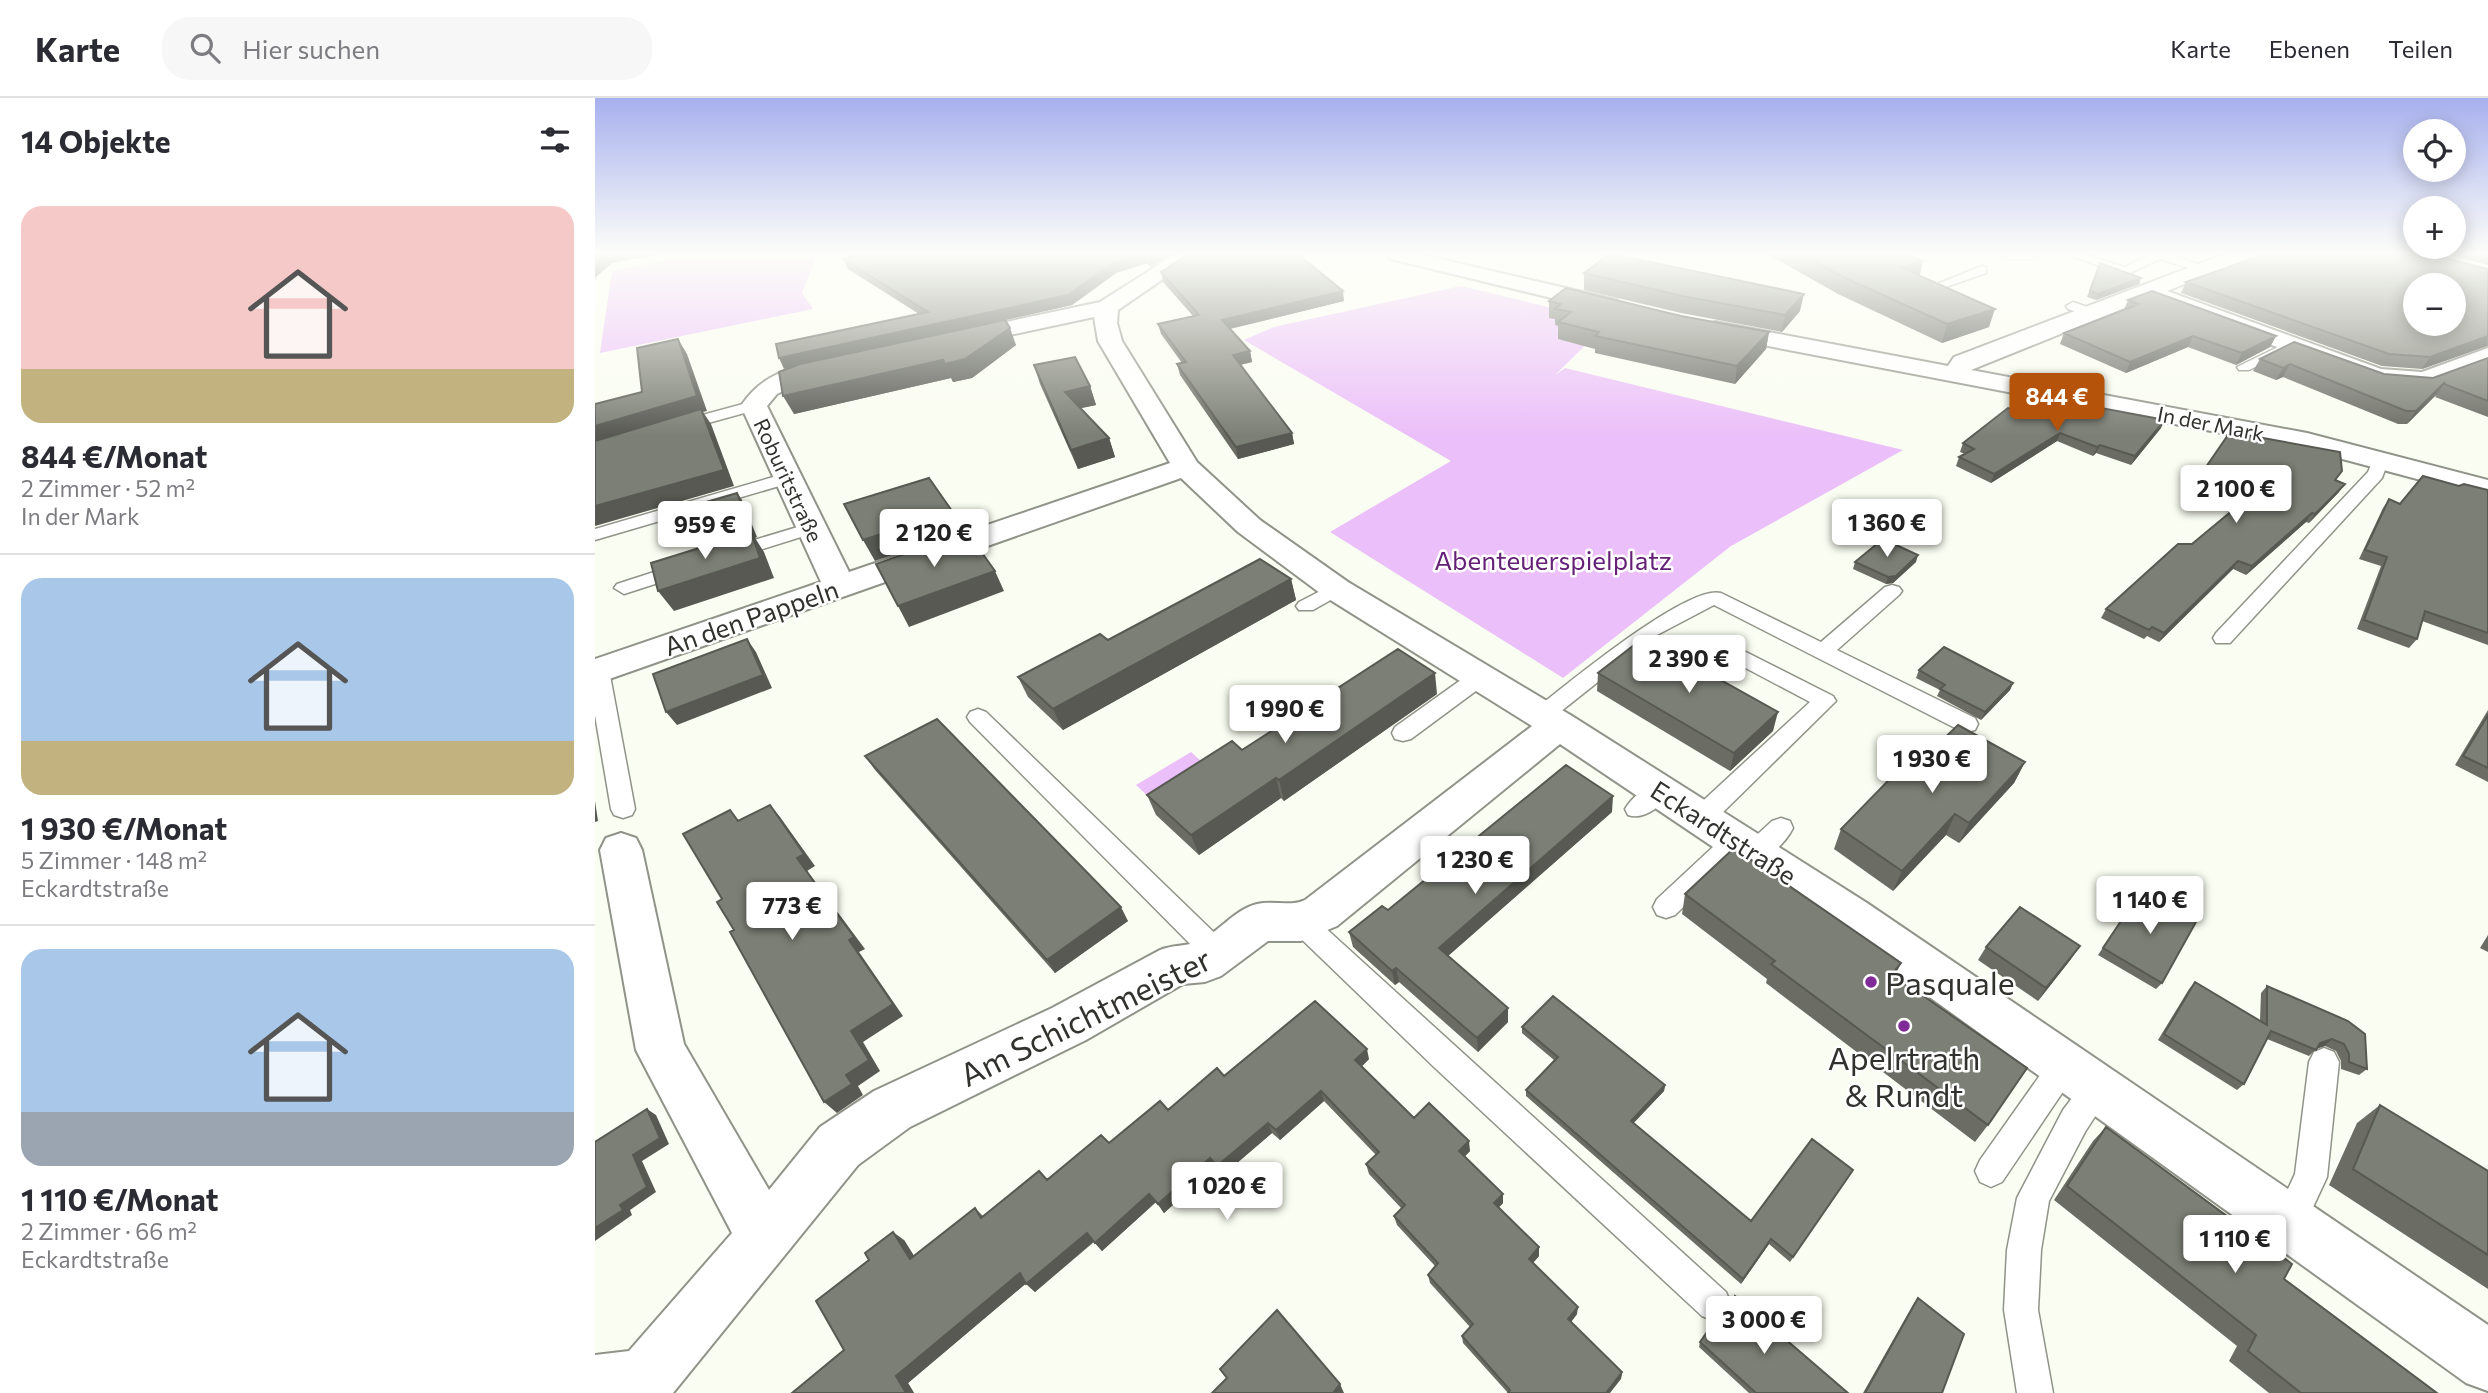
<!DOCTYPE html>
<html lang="de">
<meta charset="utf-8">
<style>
:root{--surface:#fff;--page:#f7f7f7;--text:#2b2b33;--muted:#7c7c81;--line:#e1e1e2;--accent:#b45309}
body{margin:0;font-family:Commissioner,sans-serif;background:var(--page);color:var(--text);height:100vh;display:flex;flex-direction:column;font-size:26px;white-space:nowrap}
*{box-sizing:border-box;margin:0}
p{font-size:23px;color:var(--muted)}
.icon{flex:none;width:38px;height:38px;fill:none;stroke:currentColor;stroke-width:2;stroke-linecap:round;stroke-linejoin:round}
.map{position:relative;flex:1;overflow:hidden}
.sheet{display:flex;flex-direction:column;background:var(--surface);width:595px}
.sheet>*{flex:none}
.fabs{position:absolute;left:1808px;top:21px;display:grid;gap:14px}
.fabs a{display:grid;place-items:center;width:63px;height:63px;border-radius:50%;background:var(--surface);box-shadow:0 4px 18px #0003;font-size:35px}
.price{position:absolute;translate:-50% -60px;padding:0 16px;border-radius:7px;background:#fff;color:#222;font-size:23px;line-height:46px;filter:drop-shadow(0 2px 4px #0008)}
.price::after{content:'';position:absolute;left:50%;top:42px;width:21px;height:16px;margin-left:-10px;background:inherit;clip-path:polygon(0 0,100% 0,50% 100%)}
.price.active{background:var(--accent);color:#fff}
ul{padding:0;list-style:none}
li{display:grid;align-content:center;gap:14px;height:371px;padding:0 21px}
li+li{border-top:2px solid var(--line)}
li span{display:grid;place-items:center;height:217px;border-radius:21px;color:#555}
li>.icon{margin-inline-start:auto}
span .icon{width:126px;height:126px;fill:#fffc;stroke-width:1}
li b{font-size:30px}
h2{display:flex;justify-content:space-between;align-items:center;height:84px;padding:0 21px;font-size:30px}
header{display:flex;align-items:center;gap:42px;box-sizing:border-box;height:98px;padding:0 35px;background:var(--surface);border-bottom:2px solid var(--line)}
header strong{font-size:33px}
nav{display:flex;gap:38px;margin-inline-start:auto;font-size:24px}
.search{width:490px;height:63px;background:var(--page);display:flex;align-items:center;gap:18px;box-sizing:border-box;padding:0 24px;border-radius:28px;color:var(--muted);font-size:26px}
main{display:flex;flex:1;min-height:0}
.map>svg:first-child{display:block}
.green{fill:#ebbff9}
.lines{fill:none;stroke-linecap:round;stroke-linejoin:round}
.lane-casing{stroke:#909388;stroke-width:3}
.street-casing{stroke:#909388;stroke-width:4}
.lane{fill:#fff;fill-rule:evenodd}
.street{fill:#fff;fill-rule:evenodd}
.wall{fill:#6b6d65}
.shaded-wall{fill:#575952}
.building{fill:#7c7f75;stroke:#575952;stroke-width:2;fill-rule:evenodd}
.poi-dot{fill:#812b99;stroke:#fff;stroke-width:2.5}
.labels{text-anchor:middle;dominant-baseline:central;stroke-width:5;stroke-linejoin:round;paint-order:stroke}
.far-street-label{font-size:21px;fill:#31322d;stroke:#fff}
.park-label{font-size:26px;fill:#652078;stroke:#fff}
.street-label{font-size:26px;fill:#31322d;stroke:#fff}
.near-poi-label{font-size:32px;fill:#31322d;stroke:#fff;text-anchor:start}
.near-street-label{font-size:32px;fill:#31322d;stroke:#fff}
</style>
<header>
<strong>Karte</strong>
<div class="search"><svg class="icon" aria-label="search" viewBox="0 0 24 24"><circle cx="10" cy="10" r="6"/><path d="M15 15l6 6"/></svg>Hier suchen</div>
<nav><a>Karte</a><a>Ebenen</a><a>Teilen</a></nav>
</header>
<main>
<section class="sheet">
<h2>14 Objekte<svg class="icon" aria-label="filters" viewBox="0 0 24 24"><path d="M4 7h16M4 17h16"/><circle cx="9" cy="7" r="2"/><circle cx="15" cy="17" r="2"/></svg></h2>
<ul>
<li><span style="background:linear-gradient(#f6c9c9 75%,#c2b280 0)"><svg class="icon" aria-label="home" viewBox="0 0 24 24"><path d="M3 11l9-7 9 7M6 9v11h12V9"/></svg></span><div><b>844 €/Monat</b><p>2 Zimmer · 52 m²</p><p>In der Mark</p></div></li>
<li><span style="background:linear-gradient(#a9c7e8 75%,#c2b280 0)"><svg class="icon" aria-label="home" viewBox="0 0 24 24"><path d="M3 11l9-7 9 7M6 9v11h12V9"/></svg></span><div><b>1 930 €/Monat</b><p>5 Zimmer · 148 m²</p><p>Eckardtstraße</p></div></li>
<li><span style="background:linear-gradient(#a9c7e8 75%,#9aa5b1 0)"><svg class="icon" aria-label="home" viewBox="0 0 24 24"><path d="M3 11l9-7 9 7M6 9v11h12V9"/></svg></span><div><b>1 110 €/Monat</b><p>2 Zimmer · 66 m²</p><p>Eckardtstraße</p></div></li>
</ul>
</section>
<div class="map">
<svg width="1893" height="1295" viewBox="0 0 1893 1295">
<rect width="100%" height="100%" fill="#fafdf1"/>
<!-- green -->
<path class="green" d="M99 157H222L207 195 218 211 5 255 17 173Z
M866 188 1014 224 959 278 970 270 1308 352 1136 448 968 580 735 434 856 363 649 242 679 229Z
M596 654 614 670 559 704 541 687Z"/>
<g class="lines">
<!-- lane casing -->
<g class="lane-casing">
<path id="lane" d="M1405 157H1445C1436 163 1414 163 1405 157Z
M1473 157H1491L1530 169 1554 157H1577L1615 171 1609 175 1565 161 1531 177Z
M1387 168 1391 169V175L1348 190 1342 186Z
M1478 204 1501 212 1503 215 1496 219 1473 211 1471 208Z
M1691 245 1696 246V252L1654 272H1644L1642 269Z
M159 303 167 308 164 311 84 333 76 328 78 325Z
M1786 356 1794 361 1787 380 1635 545H1621L1618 540 1621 535 1773 374 1780 357Z
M192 375 201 380 198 384 0 442V431Z
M216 425 225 430 222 434 136 461 127 455 129 451Z
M90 464 99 470 97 474 29 496 19 490 22 486Z
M741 485 751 491 748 495 718 512H704L701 508 704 504Z
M1297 487 1304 489 1307 493 1304 497 1242 552 1380 620 1383 626 1380 632 1372 634 1364 632 1119 507 1062 537 955 622 947 625 939 622 936 617 939 612C970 588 1092 486 1126 495L1226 544 1290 489Z
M1133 545 1238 598 1241 603 1116 726 1107 728 1098 726 1095 719 1098 712 1215 604 1126 557 1123 552 1126 547Z
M3 565 10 567 14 572 40 711 37 717 28 720 19 717 16 711 0 617V566Z
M885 572 893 574 896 579 893 584 816 641 808 643 800 641 797 635 800 629 877 574Z
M383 611 391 614 632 847 636 855 632 863 622 867 612 863 375 624 372 619 375 614Z
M1065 683 1073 686 1077 692C1069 706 1050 723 1033 717L1030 711C1037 699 1052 687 1065 683Z
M1186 720 1195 723 1198 730C1190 746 1169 767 1151 761L1147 754 1150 750 1080 817 1071 820 1062 817 1058 809 1062 801 1133 735 1142 732 1151 735 1154 742 1152 746 1177 723Z
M706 813 715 816 1131 1194 1136 1206 1131 1218 1119 1223 1107 1218 839 969 697 832 693 824 697 816Z
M1729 950 1739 954 1744 964 1732 1079 1706 1135 1694 1139 1682 1135 1678 1123 1700 1076 1714 964 1719 954Z
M1470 952 1480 956 1485 966 1480 976 1407 1084 1396 1089 1385 1084 1380 1073 1385 1062 1460 956Z
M1504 975 1515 979 1519 989 1490 1034 1454 1103 1446 1152 1443 1212 1458 1295H1422L1409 1212 1412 1152 1422 1100 1468 1012 1493 979Z"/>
</g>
<!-- street casing -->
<g class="street-casing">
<path id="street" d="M579 157H603L523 212 522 225 527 243 602 364 665 422 753 484 977 618 1272 805 1893 1227V1293L1871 1285 1240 831 965 646 742 828 706 843H673L626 878 610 884 588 886 491 942 315 1029 263 1067 78 1295H0V1257L34 1253 137 1135 41 952 5 752 11 740 26 735 41 740 47 752 89 946 174 1092 225 1029 279 993 457 910 565 852C576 847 593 848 602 844 624 835 638 812 662 806 678 802 695 809 710 802L937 628 729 498 643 434 586 380 0 586V561L226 484 146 308C169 273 198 270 237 262L246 264 249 269 246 274 202 286 182 296 172 308 254 474 575 365 503 243 499 219 364 248 356 246 352 241 356 236 364 234 505 204Z
M793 157H828L1022 202 1025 207 1022 212 1014 214 796 161Z
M1627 157H1655L1652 161 1572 193 1786 271 1827 274 1893 250V266L1830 290 1782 286 1552 201 1376 272 1712 335 1893 382V400L1710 351 1121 238 1113 236 1109 231 1113 226 1121 224 1353 268 1359 259Z"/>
</g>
<!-- lane -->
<use href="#lane" class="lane"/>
<!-- street -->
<use href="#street" class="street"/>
</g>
<!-- wall -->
<path class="wall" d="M264 157H575L555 169 552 165 521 175 477 207 402 224 421 247 377 280 358 284 356 280 199 316 197 269 189 271 324 216 253 171 248 161Z
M1174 157H1314L1324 178 1394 229 1347 245 1243 196Z
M1855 157H1893V167Z
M1505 165 1546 180 1544 186 1501 202 1492 199Z
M1893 171V248H1892L1827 271 1787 268 1586 195 1591 184Z
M566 174 749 203 635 231 655 253 657 264 645 267 697 335 699 346 643 361 585 277 582 266 587 265 566 236 563 226 598 218 568 184Z
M989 175 1205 213 1187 234 1086 215 989 192Z
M1533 202 1681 238 1675 249 1641 267 1593 249 1531 275 1465 246 1469 235 1529 212Z
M954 203 1086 218 1174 234 1171 251 1140 286 1000 255V251L963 241V228L960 227V221L954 220Z
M1893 260V319L1840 299 1842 296 1812 326H1803L1688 279 1681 282 1658 273 1665 261 1789 276 1838 280Z
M439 267 495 288 501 307 486 310 514 340 520 359 483 371 445 286Z
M1461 308 1566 330 1536 367 1501 355 1498 358 1462 343 1396 385 1361 368 1364 359 1370 356 1365 354 1368 345Z
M1611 369 1741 382 1744 394 1714 425 1711 424 1651 477 1638 471 1564 544 1552 538 1549 541 1506 520 1511 511 1597 446 1659 394 1606 377Z
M1893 392V547L1827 523 1822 541 1814 550 1762 531 1786 468 1764 461 1788 410 1794 401 1805 406Z
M1260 464H1321L1298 485 1291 486 1258 471Z
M696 481 701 502 468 632 433 599 423 579 513 542Z
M1324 572 1418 585 1415 592 1386 622 1342 598 1345 592 1321 580Z
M1003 575 1178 633 1135 673 1002 593Z
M842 596 689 703 686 700 604 757 561 717 552 697 647 652Z
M1893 612V684L1860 667Z
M1336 653 1430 664 1419 685 1364 745 1351 737 1298 793 1239 751 1246 731Z
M270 658 533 823 460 875 280 672Z
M1017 714 853 858 913 924 883 954 804 884 800 887 758 849 754 834 793 812Z
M1546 793 1567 885 1561 891 1503 857Z
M1090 796 1300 878 1393 1027 1380 1044 1171 885 1172 881 1087 816Z
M1893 837V854L1885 850Z
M1391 849 1476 861 1443 903 1383 862Z
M1600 884 1665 923 1666 895 1672 888 1753 923 1772 971 1764 977 1746 971V963L1741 953 1730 948 1722 950 1714 958 1672 941 1649 986 1642 992 1563 942 1594 891Z
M927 929 1070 987 1069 993 1038 1025 1156 1123 1258 1072 1195 1164 1174 1146 1146 1186 931 998V992L959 962 927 935Z
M774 961 767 968 819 1020 875 1053 870 1058 908 1105 904 1109 944 1158 938 1165 982 1216 976 1224 1027 1274 1026 1281 913 1295 868 1245 867 1238 875 1229 835 1185 833 1177 840 1168 802 1127 799 1118 807 1111 774 1076 771 1066 781 1057 729 1003 685 1042 677 1035 628 1077 620 1069 569 1115 561 1104 507 1153 499 1144 440 1194 431 1185 313 1285 319 1295H197L249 1252 309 1142 319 1158 380 1110 388 1118 629 978Z
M1785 1007 1893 1073V1191L1734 1087 1762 1025Z
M1511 1029 1689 1181 1842 1295H1674L1634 1263 1642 1248 1459 1102 1498 1043Z
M1140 1198 1253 1295H1154L1104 1249 1105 1244 1134 1215Z
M1323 1200 1347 1295H1268L1319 1205Z"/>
<!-- shaded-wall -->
<path class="shaded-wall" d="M12 157H60L17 165 0 180V167Z
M546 157H550L552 165 521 175 477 207 189 271 184 260Z
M557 157H575L555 169 553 159Z
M1328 163 1324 181 1307 170Z
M1546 180 1544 186 1501 202 1503 196Z
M748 193 749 203 629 232 627 222Z
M1209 196 1205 213 1187 234 1190 217Z
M1400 211 1394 229 1347 245 1352 226Z
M415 230 421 247 377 280 358 284 350 266Z
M1174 234 1171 251 1140 286 1142 268Z
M1598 238 1593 249 1531 275 1535 264Z
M1681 238 1675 249 1641 267 1647 255Z
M1893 238 1892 248 1827 271 1835 259Z
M83 241 92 256 112 313 108 314 116 326 139 388 0 428V328L102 298Z
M655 253 657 264 640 268 638 257Z
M348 262 356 280 199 316 188 298Z
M1695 266 1688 279 1681 282 1688 270Z
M1850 284 1842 296 1812 326 1821 313Z
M495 288 501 307 477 312 470 294Z
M1570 322 1566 330 1536 367 1540 358Z
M697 335 699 346 643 361 641 349Z
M1465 335 1462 343 1396 385 1399 376Z
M514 340 520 359 483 371 476 352Z
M1505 347 1501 355 1498 358 1502 349Z
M1750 386 1744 394 1714 425 1720 416Z
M142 395 147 402 162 439 160 440 169 454 179 480 79 513 63 493 126 450 121 443Z
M357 413 367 433 280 463 268 442Z
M1717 415 1711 424 1651 477 1657 468Z
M1323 457 1321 464 1298 485 1291 486 1293 479Z
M1643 463 1638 471 1564 544 1569 535Z
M400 473 409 493 314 529 303 508Z
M696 481 701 502 468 632 458 611Z
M152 541 161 554 177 590 82 627 71 614Z
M840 575 842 596 689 703 684 682Z
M1418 585 1415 592 1386 622 1390 614Z
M1183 614 1178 633 1135 673 1139 655Z
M1430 664 1419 685 1364 745 1374 725Z
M681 680 686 700 604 757 596 737Z
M1018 698 1017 714 845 865 844 850Z
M0 703 3 723 0 724Z
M175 707 185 719 220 768 212 773 270 851 264 854 308 918 268 944 285 973 263 988 268 997 242 1015 229 1004 251 977 256 933 254 842 202 760Z
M1360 716 1351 737 1298 793 1307 773Z
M526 809 533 823 460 875 452 862Z
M1485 848 1476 861 1443 903 1451 890Z
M1306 865 1297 884V876Z
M801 870 804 884 800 887 797 873Z
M913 910V924L883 954 882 940Z
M1737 941 1730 948 1718 952 1725 945Z
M772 951 774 961 763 972 760 962Z
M1070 987 1069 993 1035 1029 1036 1023Z
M726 993 729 1003 685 1042 681 1032Z
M52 1011 61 1017 74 1046 47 1063 61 1094 35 1112 37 1117 0 1143V1130L25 1107 38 1057Z
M673 1025 677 1035 628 1077 622 1068Z
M874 1043 875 1053 866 1062 864 1053Z
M615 1060 620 1069 569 1115 563 1106Z
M554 1096 561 1104 507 1153 500 1145Z
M908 1096V1105L900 1113 899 1105Z
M298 1134 309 1142 326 1169 315 1161Z
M492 1135 499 1143 440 1194 431 1186Z
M1176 1141 1174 1146 1146 1186 1148 1181Z
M944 1149V1158L934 1169V1161Z
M425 1175 434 1183 313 1285 319 1295H311L301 1278Z
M983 1209 982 1216 973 1228V1221Z
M1027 1274 1026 1281 1015 1295H1011Z
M745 1286 749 1295H738Z"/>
<!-- building -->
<path class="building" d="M0 157H12L0 167Z
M264 157H546L518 165 473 197 184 260 181 246 333 214 248 161Z
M592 157H704L748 193 627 222 655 253 638 257 697 335 641 349 582 266 591 264 563 226 604 217 566 174Z
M1013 157H1021L1209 196 1190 217 1087 198 989 175Z
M1208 157H1314L1328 163 1307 170 1400 211 1352 226 1246 178Z
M1668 157H1839L1893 171V238L1835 259 1794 256 1591 184ZM1820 187H1858V226H1820Z
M1505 165 1546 180 1503 196 1495 193Z
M971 190 1086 218 1174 234 1142 268 1000 238 1004 234 963 224 976 214 960 211 966 206 954 203Z
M1557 193 1681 238 1647 255 1598 238 1535 264 1469 235 1544 206 1533 202Z
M410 222 415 230 370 261 350 266 348 262 188 298 184 274 205 266Z
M83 241 102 298 0 328V306L47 294 42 250Z
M1699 244 1789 276 1838 280 1893 260V303L1849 286 1850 284 1821 313H1811L1695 266 1688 270 1665 261Z
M480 259 495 288 470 294 514 340 476 352 439 267Z
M1463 302 1570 322 1540 358 1505 347 1502 349 1465 335 1399 376 1364 359 1379 351 1368 345 1413 310 1440 316 1459 305 1461 308Z
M106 311 129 372 0 408V343Z
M1635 334 1745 354 1747 373 1740 382 1750 386 1720 416 1717 415 1657 468 1643 463 1569 535 1557 529 1554 532 1511 511 1583 446H1597L1668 387 1611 369Z
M1828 378 1864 388 1869 386 1893 392V535L1830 513 1822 541 1769 522 1792 459 1770 452 1794 401 1805 406Z
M334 380 357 413 268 442 249 406Z
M142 395 157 432 121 443 108 405Z
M156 434 165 460 63 493 56 465Z
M372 434 400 473 303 508 281 466Z
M1288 441 1323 457 1301 478 1293 479 1260 464Z
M665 461 696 481 458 611 423 579 505 536 513 542Z
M152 541 168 577 71 614 58 576Z
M1047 541 1059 547 1061 546 1183 614 1139 655 1003 575Z
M1349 549 1418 585 1390 614 1345 591 1350 587 1324 572Z
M803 551 840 575 684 682 681 680 596 737 552 697 637 643 647 652Z
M1893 617V670L1868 658Z
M342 621 526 809 452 862 270 658Z
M1363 627 1430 664 1374 725 1360 716 1307 773 1246 731 1327 648 1336 653Z
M971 667 1018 698 844 850 913 910 882 940 801 870 797 873 754 834 787 808 793 812Z
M175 707 209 756 202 760 259 839 254 842 298 906 256 933 274 962 251 977 257 986 229 1004 135 834 139 832 122 804 127 801 88 736 135 712 143 723Z
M1139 750 1306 865 1297 876 1432 970 1393 1027 1176 866 1180 863 1090 796Z
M1546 793 1601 824 1567 885 1508 850Z
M1425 809 1485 848 1451 890 1391 849Z
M1600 884 1672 927V888L1753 923 1770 936 1772 971 1754 964V956L1749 946 1737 941 1725 945 1721 952 1676 933 1649 986 1569 936Z
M958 898 1070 987 1036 1023 1156 1123 1217 1041 1258 1072 1198 1159 1176 1141 1148 1181 931 992 963 959 927 929Z
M720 903 772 951 760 962 819 1020 834 1005 874 1043 864 1053 908 1096 899 1105 944 1149 934 1161 983 1209 973 1221 1027 1274 1011 1295H913L915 1292 867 1238 878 1226 833 1177 843 1165 799 1118 810 1107 771 1066 784 1054 726 993 681 1032 673 1025 622 1068 615 1060 563 1106 554 1096 500 1145 492 1135 431 1186 425 1175 301 1278 311 1295H197L249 1252 221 1203 274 1162 270 1155 298 1134 315 1161 380 1110 386 1120 444 1073 452 1082 506 1037 514 1045 565 1003 573 1012 622 970 629 978Z
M1785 1007 1893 1073V1157L1758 1071Z
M52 1011 65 1040 38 1057 52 1089 25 1107 28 1112 0 1130V1044Z
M1511 1029 1697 1166 1689 1181 1842 1295H1706L1653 1253 1661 1237 1472 1088Z
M1140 1198 1253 1295H1161L1105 1244 1121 1221 1136 1214Z
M1323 1200 1369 1236 1347 1295H1270Z
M682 1212 745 1286 738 1295H617L632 1280 625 1271Z"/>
<!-- sky -->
<linearGradient id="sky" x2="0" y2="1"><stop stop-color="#a7b0ee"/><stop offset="0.46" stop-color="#fdfef9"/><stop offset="1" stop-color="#fdfef9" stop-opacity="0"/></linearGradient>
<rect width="1893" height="338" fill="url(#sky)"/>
<!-- markers -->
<g class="poi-dot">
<circle cx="1276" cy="884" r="7"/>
<circle cx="1309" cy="928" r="7"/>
</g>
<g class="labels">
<!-- far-street labels -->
<g class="far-street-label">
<text transform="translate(1616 325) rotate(11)">In der Mark</text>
<text transform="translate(194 382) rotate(65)">Roburitstraße</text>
</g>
<!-- park labels -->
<g class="park-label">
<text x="958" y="461">Abenteuerspielplatz</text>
</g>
<!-- street labels -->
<g class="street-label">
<text transform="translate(156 519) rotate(-19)">An den Pappeln</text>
<text transform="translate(1129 734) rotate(33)">Eckardtstraße</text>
</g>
<!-- near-poi labels -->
<g class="near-poi-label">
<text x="1290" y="884">Pasquale</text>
<text x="1309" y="959" text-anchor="middle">Apelrtrath<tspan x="1309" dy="37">&amp; Rundt</tspan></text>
</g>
<!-- near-street labels -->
<g class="near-street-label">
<text transform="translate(490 918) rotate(-26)">Am Schichtmeister</text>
</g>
</g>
</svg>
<div class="fabs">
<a><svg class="icon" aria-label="locate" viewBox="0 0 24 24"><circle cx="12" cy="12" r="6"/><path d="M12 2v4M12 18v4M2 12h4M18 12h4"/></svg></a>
<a>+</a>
<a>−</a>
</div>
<b class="price active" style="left:1462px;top:335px">844 €</b>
<b class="price" style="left:1641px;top:427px">2 100 €</b>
<b class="price" style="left:1292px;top:461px">1 360 €</b>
<b class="price" style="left:110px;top:463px">959 €</b>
<b class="price" style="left:339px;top:471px">2 120 €</b>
<b class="price" style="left:1094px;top:597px">2 390 €</b>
<b class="price" style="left:690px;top:647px">1 990 €</b>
<b class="price" style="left:1337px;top:697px">1 930 €</b>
<b class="price" style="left:880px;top:798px">1 230 €</b>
<b class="price" style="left:1555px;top:838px">1 140 €</b>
<b class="price" style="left:197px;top:844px">773 €</b>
<b class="price" style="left:632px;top:1124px">1 020 €</b>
<b class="price" style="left:1640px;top:1177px">1 110 €</b>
<b class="price" style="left:1169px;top:1258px">3 000 €</b>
</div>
</main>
